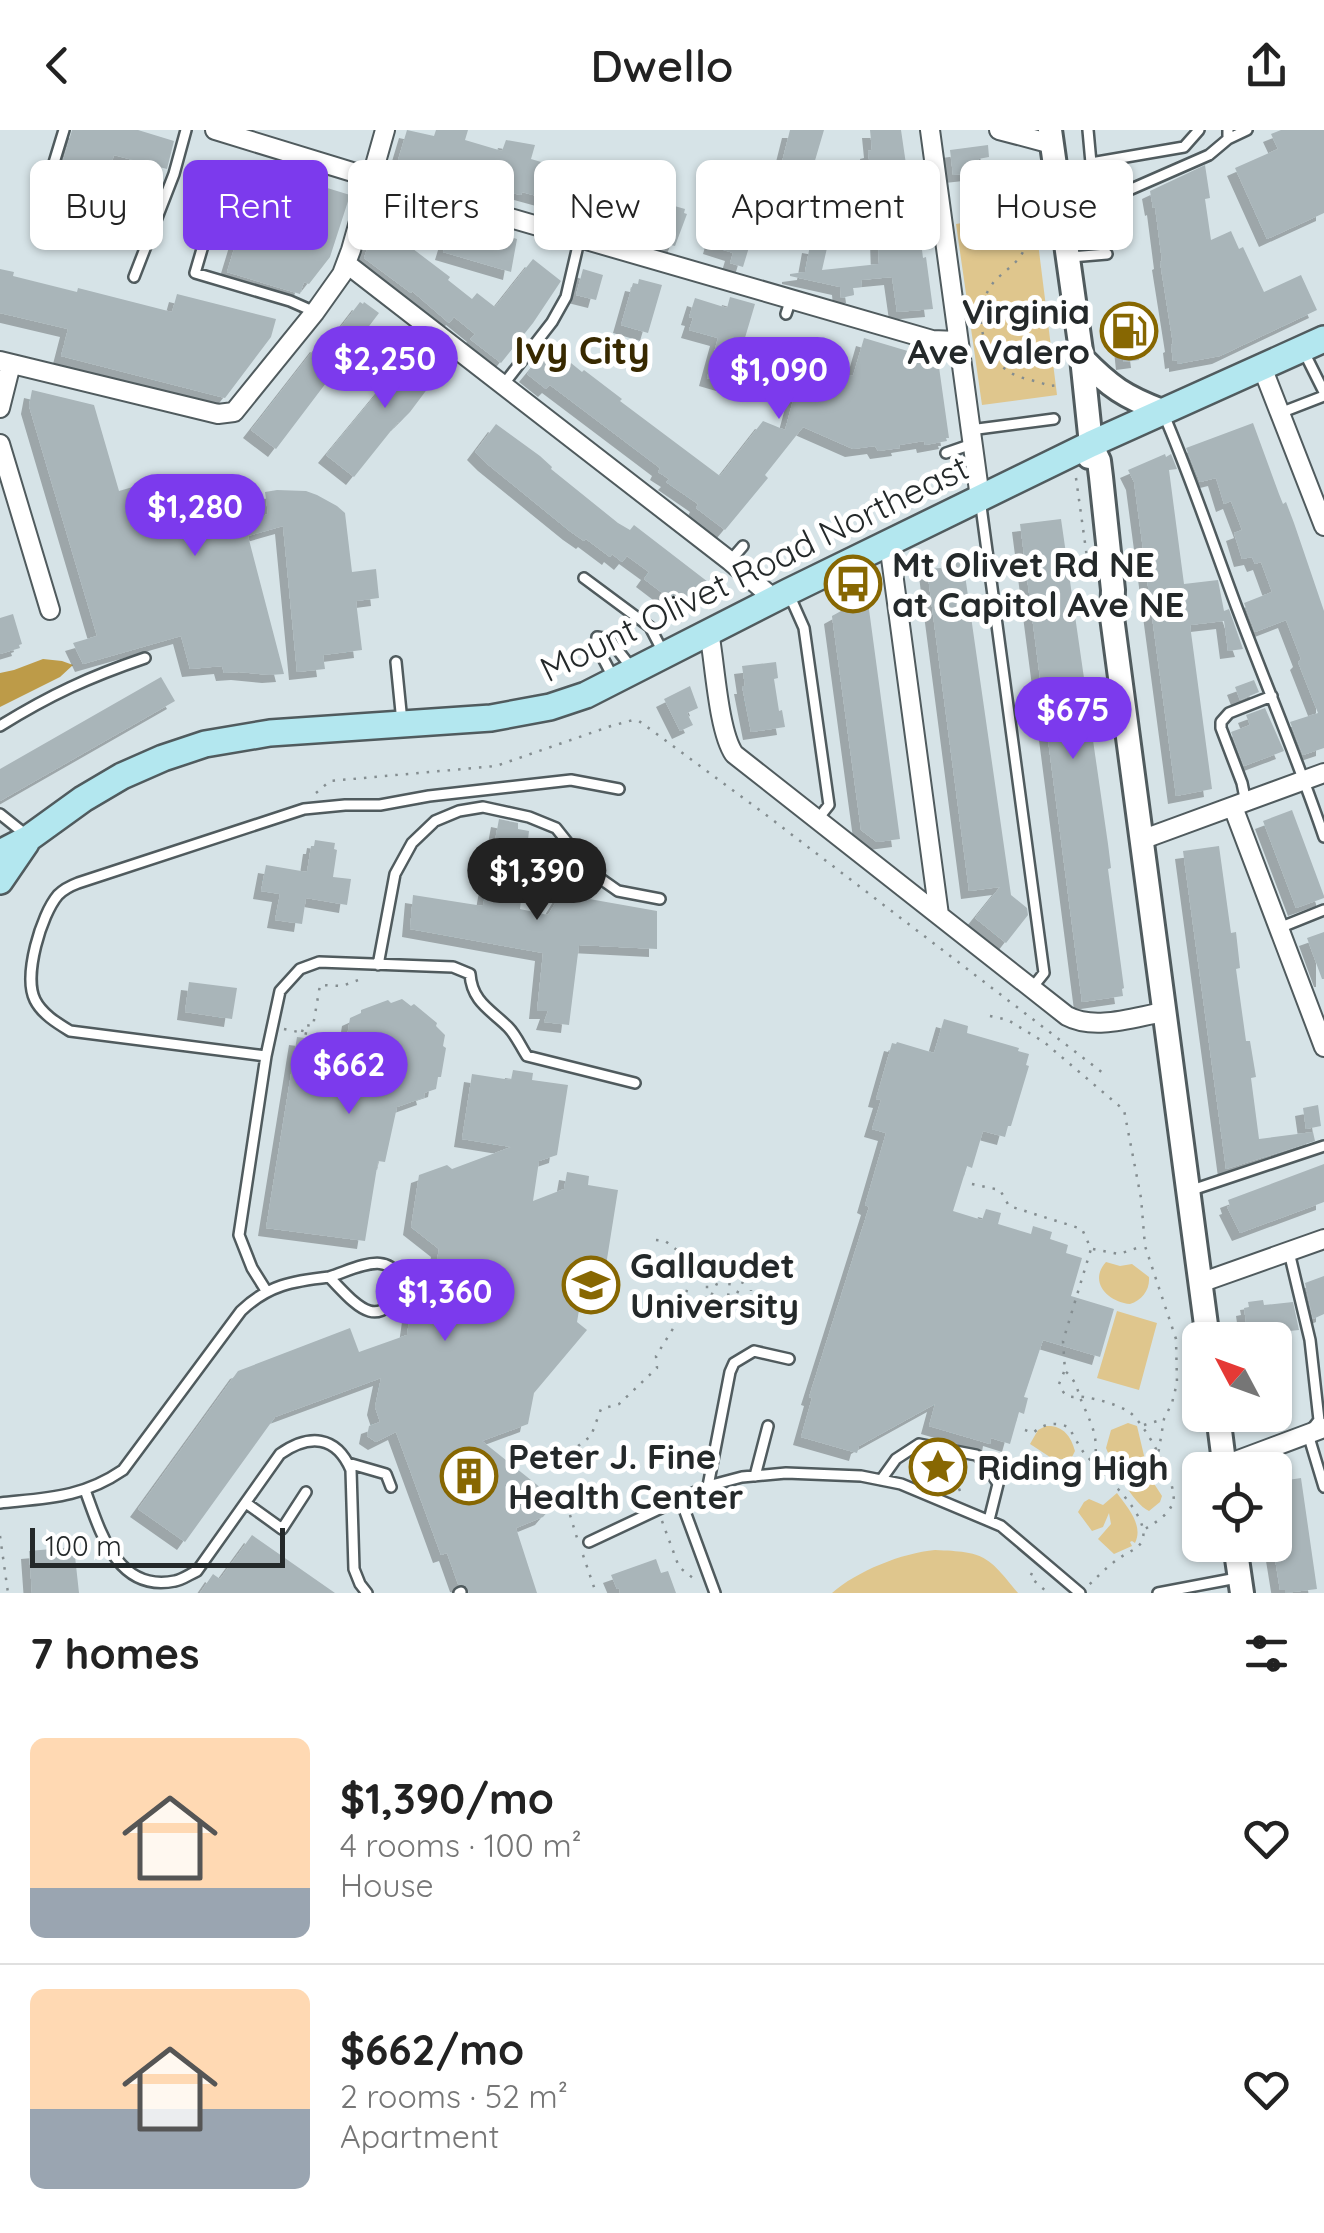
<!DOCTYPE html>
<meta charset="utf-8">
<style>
:root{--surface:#fff;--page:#f6f6f6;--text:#222;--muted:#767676;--line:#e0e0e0;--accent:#7c3aed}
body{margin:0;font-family:Quicksand,sans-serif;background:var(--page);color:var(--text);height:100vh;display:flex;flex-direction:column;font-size:38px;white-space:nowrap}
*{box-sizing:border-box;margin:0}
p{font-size:32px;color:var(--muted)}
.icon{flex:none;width:55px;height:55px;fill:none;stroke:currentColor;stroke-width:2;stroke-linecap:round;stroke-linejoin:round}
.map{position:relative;height:1463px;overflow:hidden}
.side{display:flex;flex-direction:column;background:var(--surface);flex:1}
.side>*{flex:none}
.banner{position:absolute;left:30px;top:30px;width:1265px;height:90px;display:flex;gap:20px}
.needle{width:65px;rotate:311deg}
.fabs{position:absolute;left:1182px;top:1192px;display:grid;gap:20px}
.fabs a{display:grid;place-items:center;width:110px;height:110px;border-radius:15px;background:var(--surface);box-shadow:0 2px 8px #0004;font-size:50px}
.scale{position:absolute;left:30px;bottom:25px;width:255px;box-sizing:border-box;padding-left:10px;border:5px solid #24292a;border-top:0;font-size:28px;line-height:35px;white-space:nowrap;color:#24292a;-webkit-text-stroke:8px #fff;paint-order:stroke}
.price{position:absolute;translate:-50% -85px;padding:0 22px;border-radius:35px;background:var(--accent);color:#fff;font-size:32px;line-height:65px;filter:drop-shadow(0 2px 5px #0008)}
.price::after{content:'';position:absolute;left:50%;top:60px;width:30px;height:22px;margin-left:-15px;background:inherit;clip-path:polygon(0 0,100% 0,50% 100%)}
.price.on{background:#222;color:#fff}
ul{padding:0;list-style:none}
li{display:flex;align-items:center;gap:30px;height:250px;padding:0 30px}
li+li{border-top:2px solid var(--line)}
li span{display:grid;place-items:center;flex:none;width:280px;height:200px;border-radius:15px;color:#555}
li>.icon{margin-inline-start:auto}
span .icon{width:120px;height:120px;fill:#fffc;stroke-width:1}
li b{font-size:42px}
h2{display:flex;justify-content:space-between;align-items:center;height:120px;padding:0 30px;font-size:42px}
.tag{padding:0 35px;border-radius:15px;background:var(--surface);box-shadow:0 2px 8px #0004;font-size:35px;line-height:90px}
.tag.on{background:var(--accent);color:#fff}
header{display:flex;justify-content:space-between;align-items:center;height:130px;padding:0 30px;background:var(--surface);font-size:45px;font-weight:600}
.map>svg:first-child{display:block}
.green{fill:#dfc68d}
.forest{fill:#bd9b48}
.building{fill:#a9b5b9;filter:url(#shadow)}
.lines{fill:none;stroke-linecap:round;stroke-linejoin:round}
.service-casing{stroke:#505b5e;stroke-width:14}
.minor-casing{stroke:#505b5e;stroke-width:22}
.tertiary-casing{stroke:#505b5e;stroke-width:28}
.secondary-casing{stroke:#505b5e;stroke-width:30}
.path{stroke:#848d90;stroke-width:2.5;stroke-dasharray:2.5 8;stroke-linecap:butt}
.service{stroke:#fff;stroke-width:9}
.minor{stroke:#fff;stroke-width:18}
.tertiary{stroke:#fff;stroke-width:22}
.secondary{stroke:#b3e7ef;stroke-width:25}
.labels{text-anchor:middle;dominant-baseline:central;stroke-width:10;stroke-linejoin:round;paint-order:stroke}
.poi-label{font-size:35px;font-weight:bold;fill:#24292a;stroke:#fff;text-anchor:start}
.street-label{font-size:35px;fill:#24292a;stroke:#fff}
.neighbourhood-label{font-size:38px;font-weight:bold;fill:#382900;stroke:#fff}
</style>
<header><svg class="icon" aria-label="back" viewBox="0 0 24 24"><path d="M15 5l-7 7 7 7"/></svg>Dwello<svg class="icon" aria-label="share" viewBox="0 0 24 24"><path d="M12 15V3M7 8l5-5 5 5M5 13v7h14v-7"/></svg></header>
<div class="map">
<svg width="1324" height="1463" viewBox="0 0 1324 1463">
<defs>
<filter id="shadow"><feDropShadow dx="-8" dy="8" stdDeviation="0" flood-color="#0004"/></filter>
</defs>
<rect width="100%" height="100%" fill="#d6e3e7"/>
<!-- green -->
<path class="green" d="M1034 81 1057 265 982 275 956 94Z
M1106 1132 1120 1136 1132 1134 1149 1147C1150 1160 1142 1170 1130 1174 1108 1172 1088 1152 1106 1132Z
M1117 1181 1157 1193 1139 1260 1097 1248Z
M1128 1293 1137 1296 1146 1334 1154 1339 1151 1349 1162 1366 1160 1372 1149 1381C1133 1374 1113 1335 1106 1318L1111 1300Z
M1046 1296C1063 1295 1071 1306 1075 1321L1071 1329H1053L1030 1314 1038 1300Z
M1117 1363C1127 1377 1144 1395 1135 1413L1132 1411 1130 1412 1132 1416 1114 1424 1098 1409 1111 1394 1109 1383 1103 1397 1092 1401 1078 1382 1084 1372 1089 1369 1103 1375Z
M935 1420C985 1422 987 1425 1018 1463H832C857 1441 902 1423 935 1420Z"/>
<!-- forest -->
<path class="forest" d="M43 529 62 531 73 535 60 547 0 577V543L14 540Z"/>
<!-- building -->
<path class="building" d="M72 0H138L174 11 167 39 114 25 104 57 59 44Z
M407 0 434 6 436 0H468L465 10 502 21 506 10 535 15 531 29 582 44 573 76 522 62 521 65 507 62 492 57 494 53 456 42 455 46 413 35 412 39 399 36 400 31 398 30Z
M790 0H824L811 44 781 36Z
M870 0H901L914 89 918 88 923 128 926 127 933 179 897 182 892 147 861 150 862 157 853 158 854 165 841 168 840 157 790 146V144L805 142 810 115 827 118 822 140 879 134 878 106 868 21 872 20Z
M1281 0H1324V83L1267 109 1235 38 1278 19 1271 4Z
M988 15 989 27 978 29 980 42 953 45 950 20Z
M1205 35 1210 68 1205 69 1211 110 1231 101 1239 119 1243 117 1264 162 1301 145 1317 180 1220 226 1177 234V230L1173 231 1171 215 1173 214 1160 132 1162 131 1155 77 1153 78 1150 61Z
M259 37 350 65 330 127 309 154 304 152 300 164 227 142Z
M658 59 674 64 671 75 685 79 684 83 687 84 675 116 663 113 667 98 644 91 651 70 655 71Z
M1030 59 1033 78 1005 82 1002 63Z
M386 67 402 74 392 103 450 147 448 150 472 169 477 163 495 177 533 129 561 151 533 193 501 233 470 209 475 204 454 187 449 193 412 161 411 163 364 128 383 70 385 71Z
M749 67 763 71 743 137 730 133 733 123 711 116 717 95 721 96 724 84 742 90Z
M624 74 637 78 630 99 618 95Z
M453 89 517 109 511 142 443 122Z
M0 139 14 142 13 146 77 162 78 158 172 182 177 164 276 189 271 207 225 268 61 226 68 199 0 183Z
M583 139 603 145 596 170 576 165Z
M639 149 662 155 648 203 621 195 633 153 638 154Z
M730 167 755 174 731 255 707 248 718 208 689 200 693 188 689 187 695 168 727 178Z
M360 172 363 174 364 172 379 183 276 319 251 300 318 214 324 219Z
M1132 175 1139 230 1124 232 1118 177Z
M864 208 938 230 949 308H946L947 311 925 315 924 311 899 315 900 318 878 321 875 316 853 319 803 297 765 345 768 348 725 400 696 378 698 374 666 352 669 349 658 342 660 338 550 255 546 259 527 244 546 221 568 238 571 233 582 242 584 240 622 269 620 271 720 346 763 291 785 300 795 263 804 265 810 245 827 250 830 240 853 246Z
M416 216 443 238 410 282 399 293 398 292 354 347 326 325Z
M32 260 94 275 119 361 143 354 148 368 229 344 244 392 268 384 265 362 277 360 306 361 317 365 337 376 345 383 352 442 376 439 379 468 356 471 362 520 323 525 325 539 297 542 283 396 248 406 284 544 270 545 239 542 224 543 222 536 190 539 181 506 83 534 73 513 97 506 29 276Z
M1253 293 1279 364 1283 374 1286 372 1294 393 1324 481V618L1303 625 1290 592 1318 583 1298 532 1301 529 1286 490 1255 502 1244 473 1272 462 1261 432 1255 434 1252 427 1242 429 1234 403 1242 400 1231 371 1224 374 1216 348 1200 352 1186 318Z
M496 294 540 326 552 337 551 339 618 393 630 400 634 395 708 452 691 475 680 467 673 475 662 467 665 465 644 449 649 442 627 426 622 432 612 424 610 427 586 409 584 411 571 402 486 333 475 322Z
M1165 324 1166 327 1171 324 1177 339 1169 340 1184 454 1218 450 1224 481 1229 479 1243 519 1228 521 1224 491 1190 495 1212 659 1176 666 1134 352 1128 340Z
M1061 389 1108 714 1111 738 1108 739 1124 858 1122 859 1123 866 1082 872 1020 394Z
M963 431 1011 765 1027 778 1028 785 1006 813 975 788 1000 757 969 761 927 439 941 438V432Z
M868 472 900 709 877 712 861 700 832 486 841 481 840 478Z
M13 484 22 514 19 515 20 518 0 524V488Z
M776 532 778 548 774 549 779 581 782 580 785 597 751 602 742 556H745L742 536Z
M161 547 175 571 0 671V639Z
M1254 550 1259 562 1240 570 1235 557Z
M690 556 698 578 687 583 693 595 680 601 664 569Z
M1265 578 1284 621 1244 636 1231 602 1250 595 1246 585Z
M1292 680 1324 766V768L1296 778 1263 691Z
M499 689 518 693V699L529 701 520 779 548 785 561 764 657 781V819L579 815 569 895 544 892 548 881H537L543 823 410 799 413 765 483 776Z
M315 710 335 713 334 719 337 720 333 747 351 749 347 775 306 768 302 794 275 790 280 764 261 761 266 735 307 742 311 716H314Z
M1219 716 1231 803 1236 802 1240 838 1236 839 1246 911H1250L1256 947 1251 948 1259 1009 1313 1002 1315 1011 1226 1039 1183 721Z
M1324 802V849H1322L1307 808Z
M189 852 237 858 232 889 185 882Z
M402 869 411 876 414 874 437 893 436 896 445 905 443 916 446 918 441 947H438L436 959 424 963 425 967 397 977 385 1032 378 1031 365 1111 266 1098 297 907 346 913 350 888 361 883V880L388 870 391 873Z
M944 889 968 896 967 903 1019 918 1018 921 1029 924 1026 935 1029 936 1011 996H1008L1005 1007 983 1001 972 1038 967 1036 953 1081 982 1090 986 1079 1001 1083 998 1094 1031 1104 1033 1096 1052 1102 1050 1109 1068 1115 1066 1123 1082 1128 1071 1166 1114 1179 1100 1227 1043 1210 1024 1267 1028 1268 1024 1284 1019 1282 1010 1314 991 1308 990 1314 929 1296 935 1274 859 1316 857 1323 801 1307 812 1268 809 1267 869 1077 865 1075 886 1003 872 999 881 970 876 969 892 913 896 914 897 912 934 923Z
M513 940 533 943 532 950 568 955 557 1025 539 1031 533 1071 564 1059 567 1042 589 1046 588 1055 618 1060 604 1148 585 1145 577 1192 587 1200 534 1263 528 1294 482 1311 546 1362 538 1371 549 1380 543 1387 516 1398 537 1463H469L466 1456 458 1454 447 1423 441 1425 396 1302 376 1312 367 1306 369 1296 380 1292 375 1277 381 1248 275 1287 185 1412 138 1379 238 1241 350 1198 359 1222 407 1205 411 1177 478 1188 433 1151 439 1119 411 1097 419 1045 447 1035 452 1039 511 1017 462 1009 472 944 511 950Z
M1318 975 1321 996 1306 999 1303 978Z
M1324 1034V1072L1240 1103 1227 1077 1230 1076 1228 1070Z
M1324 1146V1184L1313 1189 1305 1153Z
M1263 1170 1264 1175 1293 1172 1299 1200 1280 1202 1281 1210H1244L1241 1193 1246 1192 1244 1178 1249 1177 1248 1172Z
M1275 1227H1284L1289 1272 1275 1274Z
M1301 1348 1317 1459 1285 1463V1460H1280L1274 1423 1275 1352Z
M252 1405 335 1463H200L213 1444 220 1449Z
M74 1417 79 1463H32L29 1421Z
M656 1429 661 1443 668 1441 676 1463H620L619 1458 617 1459 611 1445Z"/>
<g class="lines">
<!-- service casing -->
<g class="service-casing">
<path id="service" d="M64 0 42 72 84 88
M1088 0 1091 33 1184 17 1199 0
M1228 9 1247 0
M224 44 195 143 290 171 315 182
M1065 88 1209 25 1228 9V0
M1071 127 1107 124
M134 147 174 44 186 0
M786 184 791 169
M1303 220 1324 262
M503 255 552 192 566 167 580 107
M1280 283 1324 266
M1164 285C1191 348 1213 414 1237 478 1266 555 1298 630 1324 707
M970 300 1054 289
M946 323 972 314
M980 369 1044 843 1032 858
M730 431 743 416
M584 448 650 497 663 522
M788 462 804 498 829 675 817 690
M396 532 402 592
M614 549 596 515 597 507 609 509 631 537
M0 596C50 565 89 547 145 528
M1246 673 1242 653 1221 598V592L1229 583 1272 566
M0 684 25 704
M1279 798 1324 780
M378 835 395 744 412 713 435 691 459 681 483 677 529 687 556 698 591 742 618 761 660 769
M266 926 70 901C57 893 42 884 35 870 23 846 41 785 58 765 64 759 70 756 78 753L304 679 345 675H380L429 666 571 650 619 659
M1189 1061 1324 1016
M1289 1122 1310 1210 1319 1290 1308 1304 1324 1357
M267 1162 252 1138 239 1105 266 926 280 861 300 839 319 832 453 837 470 844C472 872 491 880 508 897 516 905 521 917 527 926L635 953
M348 1333 386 1344 391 1357
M755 1346 768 1296
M881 1350 896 1329 919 1314 976 1325 985 1332 998 1354 989 1390
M708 1356 730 1242 734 1233 754 1221 789 1229
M85 1360C100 1401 117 1463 175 1451 182 1450 190 1444 197 1441L280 1324C309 1304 336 1305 351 1340L354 1439 360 1454 367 1463
M680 1368 715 1463
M0 1373C47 1368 82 1368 123 1340L241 1181C268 1155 293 1151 329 1147 355 1173 376 1204 402 1159 394 1116 358 1138 329 1147
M246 1373 282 1399 306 1362
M589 1412 708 1356 742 1347 786 1343 861 1346 901 1354 1001 1396 1080 1463
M459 1463 461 1462
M1158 1463 1237 1448"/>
</g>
<!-- minor casing -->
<g class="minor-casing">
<path id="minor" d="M215 0 372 48 932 210 958 211
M930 0 980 368
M999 0 1052 14
M347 134 730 431 774 469
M0 231 218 284 234 282 315 182 342 144 351 120 385 0
M1262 237 1324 396
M0 278 11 234
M0 314 50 480
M889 413 939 785
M709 502C715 533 718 600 734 624L1067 886C1095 901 1134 887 1164 882
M1233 677 1324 917
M1141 710 1324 643
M1200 1153 1324 1109
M1225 1335 1324 1298"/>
</g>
<!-- tertiary casing -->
<g class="tertiary-casing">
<path id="tertiary" d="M1050 0 1082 228 1091 314 1089 327
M1082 228C1110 257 1125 267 1162 281
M1091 314 1099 331 1101 347 1113 460 1112 487 1208 1210
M1218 1285 1225 1340
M1235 1415 1242 1463"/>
</g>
<!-- secondary casing -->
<g class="secondary-casing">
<path id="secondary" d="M0 723 29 708 83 669 122 646 163 628 205 614 270 603 491 588 550 577 586 565 788 462 1091 314 1324 209
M0 751 26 713"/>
</g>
<!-- path -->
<path class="path" d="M1039 91 1027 93C1026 100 1027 110 1025 117 1020 133 1003 141 993 153 971 182 981 225 1011 243 1023 250 1037 250 1049 256L1059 255
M1076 348 1090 449
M316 663 330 651 496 636 611 596 633 590 639 591 761 681 1103 943
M990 886 1008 890 1044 912 1124 980 1141 1068 1145 1116 1176 1209 1177 1253 1172 1273 1164 1289 1158 1325
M284 899 313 905
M302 902 304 895 313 896 320 855 342 856 364 848
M972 1054 1000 1060 1009 1076 1082 1099 1091 1119 1063 1211 1065 1241C1078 1252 1077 1262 1084 1277 1093 1297 1099 1310 1094 1333
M656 1110 665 1111 677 1120
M1093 1119 1119 1124 1143 1116
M1194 1225 1200 1274
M1064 1242 1059 1254C1061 1258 1064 1265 1068 1266 1073 1268 1078 1266 1084 1267 1097 1269 1117 1274 1129 1282 1144 1291 1179 1356 1173 1372 1169 1385 1156 1392 1145 1399
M1144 1295 1164 1289
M1025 1300 1033 1303C1043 1294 1055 1291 1068 1297 1074 1305 1078 1315 1084 1323 1098 1340 1153 1386 1142 1411 1139 1418 1131 1421 1124 1425 1111 1433 1100 1444 1089 1455
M527 1328 578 1316 591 1306 601 1279 619 1274 657 1238 656 1226 679 1189 693 1138 713 1130 707 1147V1169L709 1170 728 1131 732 1132 727 1176 730 1177 750 1138 753 1139 751 1161
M930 1330 953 1346 961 1363
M574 1343 578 1317
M954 1346 971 1341
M570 1385 577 1408
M662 1391 679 1437 693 1448
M0 1406 8 1463
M583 1425 596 1463
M1032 1443 1030 1447 1048 1463"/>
<!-- service -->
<use href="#service" class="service"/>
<!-- minor -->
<use href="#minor" class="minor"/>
<!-- tertiary -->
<use href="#tertiary" class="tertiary"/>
<!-- secondary -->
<use href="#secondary" class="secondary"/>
</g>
<!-- icons -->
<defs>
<g id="fuel-ring" transform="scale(2.875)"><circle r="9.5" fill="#fff" stroke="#876702" stroke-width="1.5"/><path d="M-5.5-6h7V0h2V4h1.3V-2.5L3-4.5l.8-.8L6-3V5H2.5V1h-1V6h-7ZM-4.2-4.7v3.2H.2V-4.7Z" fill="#876702"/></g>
<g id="bus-ring" transform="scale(2.875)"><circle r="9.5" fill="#fff" stroke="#876702" stroke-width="1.5"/><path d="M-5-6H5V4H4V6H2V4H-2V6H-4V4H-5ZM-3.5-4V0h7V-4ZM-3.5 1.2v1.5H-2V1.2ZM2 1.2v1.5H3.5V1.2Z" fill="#876702"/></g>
<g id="university-ring" transform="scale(2.875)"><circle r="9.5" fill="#fff" stroke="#876702" stroke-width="1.5"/><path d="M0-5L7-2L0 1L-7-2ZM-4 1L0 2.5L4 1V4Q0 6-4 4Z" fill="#876702"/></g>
<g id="sight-ring" transform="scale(2.875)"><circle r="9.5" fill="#fff" stroke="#876702" stroke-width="1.5"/><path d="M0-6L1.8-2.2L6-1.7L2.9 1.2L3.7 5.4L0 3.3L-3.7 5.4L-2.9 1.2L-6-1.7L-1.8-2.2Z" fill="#876702"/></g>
<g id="building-ring" transform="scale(2.875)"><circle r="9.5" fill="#fff" stroke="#876702" stroke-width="1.5"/><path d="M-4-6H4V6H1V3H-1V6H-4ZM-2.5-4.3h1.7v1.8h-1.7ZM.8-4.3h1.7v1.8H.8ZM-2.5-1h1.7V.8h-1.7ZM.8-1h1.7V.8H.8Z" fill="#876702"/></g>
</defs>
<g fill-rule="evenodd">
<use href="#fuel-ring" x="1129" y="201"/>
<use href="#bus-ring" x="853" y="454"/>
<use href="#university-ring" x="591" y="1155"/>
<use href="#sight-ring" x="938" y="1337"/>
<use href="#building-ring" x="469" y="1346"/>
</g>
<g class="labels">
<!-- poi labels -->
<g class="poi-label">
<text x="1090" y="181" text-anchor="end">Virginia<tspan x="1090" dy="40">Ave Valero</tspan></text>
<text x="892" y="434">Mt Olivet Rd NE<tspan x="892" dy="40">at Capitol Ave NE</tspan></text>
<text x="630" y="1135">Gallaudet<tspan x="630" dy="40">University</tspan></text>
<text x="508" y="1326">Peter J. Fine<tspan x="508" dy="40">Health Center</tspan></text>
<text x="977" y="1337">Riding High</text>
</g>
<!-- street labels -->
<g class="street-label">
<text transform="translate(754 438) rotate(-26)">Mount Olivet Road Northeast</text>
</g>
<!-- neighbourhood labels -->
<g class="neighbourhood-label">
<text x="582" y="220">Ivy City</text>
</g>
</g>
</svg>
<div class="fabs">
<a><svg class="needle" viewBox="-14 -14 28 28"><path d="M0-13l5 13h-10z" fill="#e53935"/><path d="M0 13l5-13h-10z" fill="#767676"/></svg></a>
<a><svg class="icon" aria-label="locate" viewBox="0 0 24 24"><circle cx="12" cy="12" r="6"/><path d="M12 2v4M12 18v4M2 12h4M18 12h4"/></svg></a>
</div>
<div class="scale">100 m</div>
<b class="price" style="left:385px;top:281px">$2,250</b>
<b class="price" style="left:779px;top:292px">$1,090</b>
<b class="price" style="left:195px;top:429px">$1,280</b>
<b class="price" style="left:1073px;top:632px">$675</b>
<b class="price on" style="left:537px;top:793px">$1,390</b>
<b class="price" style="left:349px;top:987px">$662</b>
<b class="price" style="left:445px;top:1214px">$1,360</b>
<div class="banner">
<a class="tag">Buy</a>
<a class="tag on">Rent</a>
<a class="tag">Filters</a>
<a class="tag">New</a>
<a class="tag">Apartment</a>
<a class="tag">House</a>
</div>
</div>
<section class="side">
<h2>7 homes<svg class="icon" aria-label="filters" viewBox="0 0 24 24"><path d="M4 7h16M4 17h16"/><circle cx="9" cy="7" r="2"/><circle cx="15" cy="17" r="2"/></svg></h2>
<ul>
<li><span style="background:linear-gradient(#ffd9b3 75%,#9aa5b1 0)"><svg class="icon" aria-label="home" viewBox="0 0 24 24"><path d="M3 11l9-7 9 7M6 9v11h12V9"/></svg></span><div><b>$1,390/mo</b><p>4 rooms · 100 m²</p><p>House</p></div><svg class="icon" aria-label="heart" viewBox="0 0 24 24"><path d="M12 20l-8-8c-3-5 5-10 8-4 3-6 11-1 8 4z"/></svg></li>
<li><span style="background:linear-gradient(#ffd9b3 60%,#9aa5b1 0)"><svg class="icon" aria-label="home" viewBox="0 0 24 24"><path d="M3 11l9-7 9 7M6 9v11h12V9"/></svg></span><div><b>$662/mo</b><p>2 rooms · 52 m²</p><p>Apartment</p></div><svg class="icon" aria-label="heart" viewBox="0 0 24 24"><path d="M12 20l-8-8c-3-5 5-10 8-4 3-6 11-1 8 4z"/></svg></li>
</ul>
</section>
